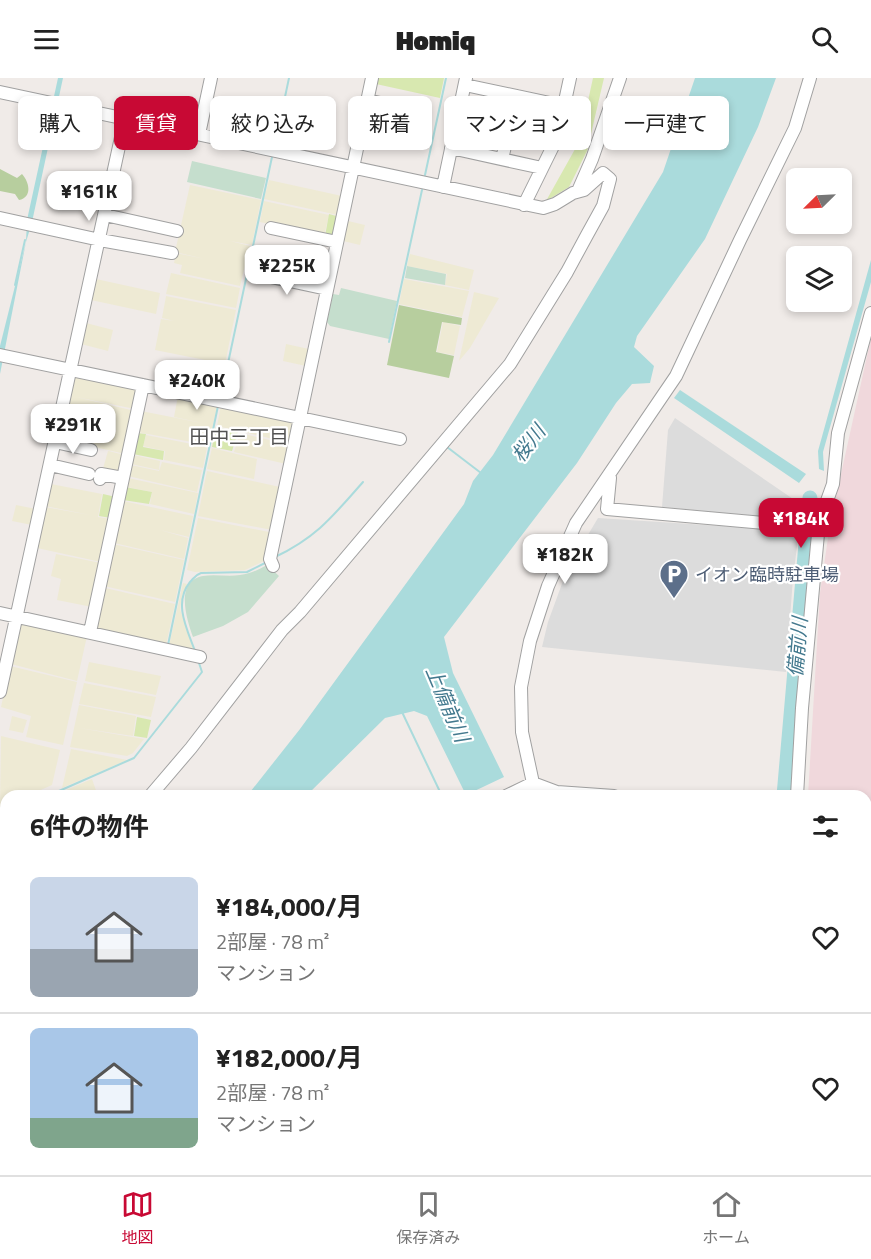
<!DOCTYPE html>
<html lang="ja">
<meta charset="utf-8">
<style>
:root{--surface:#fff;--page:#f6f6f6;--text:#222;--muted:#767676;--line:#e0e0e0;--accent:#c80934}
body{margin:0;font-family:"Titillium Web","Noto Sans JP",sans-serif;background:var(--page);color:var(--text);height:100vh;display:flex;flex-direction:column;font-size:22px;white-space:nowrap}
*{box-sizing:border-box;margin:0}
p{font-size:20px;color:var(--muted)}
.icon{flex:none;width:33px;height:33px;fill:none;stroke:currentColor;stroke-width:2;stroke-linecap:round;stroke-linejoin:round}
.map{position:relative;flex:1;overflow:hidden}
.sheet{position:absolute;left:0px;top:712px;width:872px;height:386px;display:flex;flex-direction:column;background:var(--surface);border-radius:18px 18px 0 0;box-shadow:0 3px 9px #0003}
.sheet>*{flex:none}
.top-card{position:absolute;left:18px;top:18px;width:836px;height:54px;display:flex;gap:12px}
.needle{width:39px;rotate:246deg}
.tools{position:absolute;left:786px;top:90px;display:grid;gap:12px}
.tools a{display:grid;place-items:center;width:66px;height:66px;border-radius:9px;background:var(--surface);box-shadow:0 3px 9px #0003;font-size:30px}
.price{position:absolute;translate:-50% -51px;padding:0 14px;border-radius:12px;background:#fff;color:#222;font-size:20px;line-height:39px;filter:drop-shadow(0 2px 3px #0008)}
.price::after{content:'';position:absolute;left:50%;top:36px;width:18px;height:14px;margin-left:-9px;background:inherit;clip-path:polygon(0 0,100% 0,50% 100%)}
.price.current{background:var(--accent);color:#fff}
ul{padding:0;list-style:none}
li{display:flex;align-items:center;gap:18px;height:150px;padding:0 30px}
li+li{border-top:2px solid var(--line)}
li span{display:grid;place-items:center;flex:none;width:168px;height:120px;border-radius:9px;color:#555}
li>.icon{margin-inline-start:auto}
span .icon{width:72px;height:72px;fill:#fffc;stroke-width:1}
li b{font-size:26px}
h2{display:flex;justify-content:space-between;align-items:center;height:72px;padding:0 30px;font-size:26px}
.chip{padding:0 21px;border-radius:9px;background:var(--surface);box-shadow:0 3px 9px #0003;font-size:21px;line-height:54px}
.chip.current{background:var(--accent);color:#fff}
header{display:flex;justify-content:space-between;align-items:center;height:78px;padding:0 30px;background:var(--surface);font-size:27px;font-weight:800}
.dock{display:flex;justify-content:space-around;align-items:center;height:84px;border-top:2px solid var(--line);background:var(--surface);font-size:16px;color:var(--muted)}
.dock a{display:grid;justify-items:center;gap:3px}
.dock .current{color:var(--accent)}
.map>svg:first-child{display:block}
.commercial{fill:#f0d8dc}
.farmland{fill:#eeead4}
.grass{fill:#d8e8b0}
.forest{fill:#b7ce9e}
.wetland{fill:#c5decd}
.park{fill:#cef7c8}
.pitch{fill:#8adbaa}
.parking{fill:#dcdcdc}
.water{fill:#aadbdc}
.lines{fill:none;stroke-linecap:round;stroke-linejoin:round}
.stream{stroke:#aadbdc;stroke-width:2}
.river{stroke:#aadbdc;stroke-width:15}
.minor-casing{stroke:#a1a1a1;stroke-width:14}
.major-casing{stroke:#964707;stroke-width:16}
.highway-casing{stroke:#d42f8c;stroke-width:20}
.minor{stroke:#fff;stroke-width:12}
.major{stroke:#f8c2a5;stroke-width:15}
.highway{stroke:#e493b4;stroke-width:18}
.labels{text-anchor:middle;dominant-baseline:central;stroke-width:4.5;stroke-linejoin:round;paint-order:stroke}
.service-label{font-size:18px;fill:#4e5e75;stroke:#fff;text-anchor:start}
.neighbourhood-label{font-size:20px;fill:#535353;stroke:#fff}
.water-label{font-size:20px;font-style:italic;fill:#43798e;stroke:#fff}
</style>
<header><svg class="icon" aria-label="menu" viewBox="0 0 24 24"><path d="M4 6h16M4 12h16M4 18h16"/></svg>Homiq<svg class="icon" aria-label="search" viewBox="0 0 24 24"><circle cx="10" cy="10" r="6"/><path d="M15 15l6 6"/></svg></header>
<div class="map">
<svg width="871" height="1097" viewBox="0 0 871 1097">
<rect width="100%" height="100%" fill="#f0ebe8"/>
<!-- commercial -->
<path class="commercial" d="M871 260V878L866 877V718H808L820 515 830 446Z
M866 887 871 888V1026L866 1025Z"/>
<!-- farmland -->
<path class="farmland" d="M269 102 342 118 338 137 264 121Z
M190 107 261 122 252 167 230 163 250 168 240 208 180 195 182 187 174 185 176 175 205 181 175 174Z
M264 123 329 137 324 158 260 144Z
M348 143 365 147 360 167 343 163Z
M410 176 474 192 469 212 445 207 447 196 407 188Z
M171 195 240 210 236 230 166 216Z
M96 201 160 215 156 236 91 222Z
M404 201 469 213 462 239 399 226Z
M474 214 499 220 470 270 459 283Z
M166 218 236 232 225 286 155 272 161 241 174 243 162 240Z
M443 244 460 248 454 277 437 274Z
M86 245 113 252 108 273 81 266Z
M286 266 309 271 306 288 283 283Z
M74 296 139 309 135 331 76 319 135 333 125 376 60 361Z
M178 318 218 325 208 367 137 354 141 333 207 346 174 339Z
M221 327 295 343 290 365 217 348Z
M240 355 290 367 286 386 234 374Z
M146 357 207 369 203 390 164 382 165 373 143 368Z
M212 370 257 381 254 401 207 391Z
M108 373 125 377 120 397 102 394Z
M133 377 160 383 159 392 131 386Z
M162 384 202 392 197 414 128 398 131 387 159 393Z
M207 393 280 409 272 452 198 438Z
M128 400 198 415 194 436 150 426 152 414 127 409Z
M51 406 102 416 98 439 111 441 101 484 37 470 45 429 90 437 45 428Z
M123 423 193 438 189 459 160 452 188 460 184 481 114 465Z
M16 427 36 431 32 447 12 443Z
M198 440 269 454 271 456 266 482 245 492 195 494 187 492Z
M113 466 184 482 175 524 104 508Z
M56 476 101 485 92 529 57 522 61 501 51 498Z
M183 505 187 506 182 518 180 531 194 574 169 568Z
M105 510 175 526 166 567 95 553Z
M20 544 87 558 77 603 11 586Z
M89 584 161 598 156 617 85 603Z
M10 588 77 604 63 667 26 659 31 638 1 629Z
M84 605 156 619 151 639 79 626Z
M79 627 136 638 133 658 79 650 144 661 133 675 127 678 70 669Z
M12 638 27 642 23 655 9 652Z
M1 658 60 672 52 707 27 718H6V726L0 729Z
M71 671 127 682 62 710Z
M92 701 98 718H52Z
M6 737V779L0 780V740Z"/>
<!-- grass -->
<path class="grass" d="M377 0H444L440 20 376 6Z
M593 0H604L587 73 569 109 546 123 579 64Z
M329 136 340 139 336 160 325 158Z
M216 349 238 354 232 373 212 369Z
M137 355 146 356 143 369 164 373 163 382 133 376Z
M125 409 152 414 149 426 123 422Z
M103 416 116 419 111 440 99 438Z
M137 639 151 642 147 660 134 658Z
M6 793V837L1 839 0 795Z"/>
<!-- forest -->
<path class="forest" d="M0 91 17 100 22 96C30 105 32 119 19 122L15 116 0 113Z
M399 227 462 240 461 247 442 244 436 274 454 278 449 300 387 287Z"/>
<!-- wetland -->
<path class="wetland" d="M192 83 266 100 261 121 187 104Z
M407 188 446 196 445 207 405 200Z
M341 210 397 223 389 261 330 248 327 244 333 216 339 217Z
M267 487 279 498 248 534 223 548 193 559C187 542 174 503 203 498 215 496 228 499 240 497 250 496 258 492 267 487Z"/>
<!-- park -->
<path class="park" d="M486 14 511 20 504 60 477 53Z
M218 1092H576V1097H222Z"/>
<!-- pitch -->
<path class="pitch" d="M230 1092H365L367 1097H235Z
M379 1092H506L495 1097H382Z"/>
<!-- parking -->
<path class="parking" d="M675 340 799 425 798 442 662 429 668 352Z
M598 440 799 453 793 500 786 594 542 569 548 544 567 492Z
M866 950H871V1026L866 1025Z"/>
<!-- water -->
<path class="water" d="M58 0H63L32 144 26 164 0 296V268L26 164 27 142Z
M695 0H776L758 49 705 161 637 258 634 269 654 288 650 305 632 306 616 325 577 385 444 559 453 595 504 699 466 717 427 638 414 633 385 640 306 718H247L300 651 464 426 473 403 493 377 663 94Z
M871 182V204L823 374 824 393 819 391 818 373Z
M680 312 806 396 799 405 674 320Z
M6 1089V1092H48L45 1097H0V1092Z"/>
<g class="lines">
<!-- stream -->
<path class="stream" d="M275 66 289 0
M425 97 446 0
M15 207 25 162
M389 264 422 112
M221 318 272 79
M447 369 481 395
M275 479C317 459 333 438 363 404
M168 567 218 328
M195 573C187 551 173 525 190 504 194 500 195 497 201 495L247 494 267 484
M402 634 442 718
M59 713 134 680 202 594 198 582
M45 718 50 716
M0 738 6 735"/>
<!-- river -->
<path class="river" d="M784 718 810 420"/>
<!-- minor casing -->
<g class="minor-casing">
<path id="minor" d="M465 7 564 28
M0 14 543 130 555 126 573 115 584 112 603 95 610 101 603 128 587 157 567 194 510 286 300 534 282 552 191 670 150 718
M367 22 411 32
M199 56 211 0
M451 70 542 90
M502 81 517 18
M443 109 466 0
M578 113 592 81 620 0
M524 127 557 60 570 0
M105 137 177 153
M0 140 100 162 172 175
M271 150 337 164
M253 195 327 211
M0 277 400 361
M55 364 91 372
M50 387 89 396
M609 397 610 400 607 431 787 447 803 443 819 445
M100 401 101 396 123 400
M273 488 270 481 372 0
M0 535 200 579
M90 554 143 307
M0 614 125 41
M506 718 533 705 557 714 614 718
M538 718 533 705 522 654 521 609 530 563 548 508 576 445 676 298 740 162 795 50 810 0
M797 718 802 630 819 445 833 406 838 355 871 235
M866 884H871
M866 1029 870 1035
M109 1097 112 1092
M122 1097 126 1092
M730 1097 731 1092
M763 1097 772 1092"/>
</g>
<!-- major casing -->
<g class="major-casing">
<path id="major" d="M0 872 6 879
M179 1092 183 1097"/>
</g>
<!-- highway casing -->
<g class="highway-casing">
<path id="highway" d="M866 1055 871 1051
M818 1097 827 1092
M842 1097 850 1092
M859 1097 871 1089"/>
</g>
<!-- minor -->
<use href="#minor" class="minor"/>
<!-- major -->
<use href="#major" class="major"/>
<!-- highway -->
<use href="#highway" class="highway"/>
</g>
<!-- icons -->
<defs>
<g id="parking-pin" transform="scale(1.5)"><path d="M0 17L-7.5 6A9.5 9.5 0 1 1 7.5 6Z" fill="#5c6f8a" stroke="#fff"/><path d="M-3.5-5.5H1a3.5 3.5 0 0 1 0 7H-1V5.5H-3.5ZM-1-3.4V-.6H.8a1.4 1.4 0 0 0 0-2.8Z" fill="#fff"/></g>
</defs>
<g fill-rule="evenodd">
<use href="#parking-pin" x="674" y="496"/>
</g>
<g class="labels">
<!-- service labels -->
<g class="service-label">
<text x="695" y="496">イオン臨時駐車場</text>
</g>
<!-- neighbourhood labels -->
<g class="neighbourhood-label">
<text x="239" y="358">田中三丁目</text>
</g>
<!-- water labels -->
<g class="water-label">
<text transform="translate(528 365) rotate(-52)">桜川</text>
<text transform="translate(797 569) rotate(-85)">備前川</text>
<text transform="translate(448 626) rotate(67)">上備前川</text>
</g>
</g>
</svg>
<div class="tools">
<a><svg class="needle" viewBox="-14 -14 28 28"><path d="M0-13l5 13h-10z" fill="#e53935"/><path d="M0 13l5-13h-10z" fill="#767676"/></svg></a>
<a><svg class="icon" aria-label="layers" viewBox="0 0 24 24"><path d="M12 4l9 5-9 5-9-5zM3 14l9 5 9-5"/></svg></a>
</div>
<b class="price" style="left:89px;top:144px">¥161K</b>
<b class="price" style="left:287px;top:218px">¥225K</b>
<b class="price" style="left:197px;top:333px">¥240K</b>
<b class="price" style="left:73px;top:377px">¥291K</b>
<b class="price current" style="left:801px;top:471px">¥184K</b>
<b class="price" style="left:565px;top:507px">¥182K</b>
<div class="top-card">
<a class="chip">購入</a>
<a class="chip current">賃貸</a>
<a class="chip">絞り込み</a>
<a class="chip">新着</a>
<a class="chip">マンション</a>
<a class="chip">一戸建て</a>
</div>
<section class="sheet">
<h2>6件の物件<svg class="icon" aria-label="filters" viewBox="0 0 24 24"><path d="M4 7h16M4 17h16"/><circle cx="9" cy="7" r="2"/><circle cx="15" cy="17" r="2"/></svg></h2>
<ul>
<li><span style="background:linear-gradient(#c9d6e8 60%,#9aa5b1 0)"><svg class="icon" aria-label="home" viewBox="0 0 24 24"><path d="M3 11l9-7 9 7M6 9v11h12V9"/></svg></span><div><b>¥184,000/月</b><p>2部屋 · 78 m²</p><p>マンション</p></div><svg class="icon" aria-label="heart" viewBox="0 0 24 24"><path d="M12 20l-8-8c-3-5 5-10 8-4 3-6 11-1 8 4z"/></svg></li>
<li><span style="background:linear-gradient(#a9c7e8 75%,#7fa58c 0)"><svg class="icon" aria-label="home" viewBox="0 0 24 24"><path d="M3 11l9-7 9 7M6 9v11h12V9"/></svg></span><div><b>¥182,000/月</b><p>2部屋 · 78 m²</p><p>マンション</p></div><svg class="icon" aria-label="heart" viewBox="0 0 24 24"><path d="M12 20l-8-8c-3-5 5-10 8-4 3-6 11-1 8 4z"/></svg></li>
</ul>
</section>
</div>
<nav class="dock">
<a class="current"><svg class="icon" aria-label="map" viewBox="0 0 24 24"><path d="M3 6l6-2 6 2 6-2v14l-6 2-6-2-6 2zM9 4v14M15 6v14"/></svg>地図</a>
<a><svg class="icon" aria-label="saved" viewBox="0 0 24 24"><path d="M7 4h10v16l-5-4-5 4z"/></svg>保存済み</a>
<a><svg class="icon" aria-label="home" viewBox="0 0 24 24"><path d="M3 11l9-7 9 7M6 9v11h12V9"/></svg>ホーム</a>
</nav>
